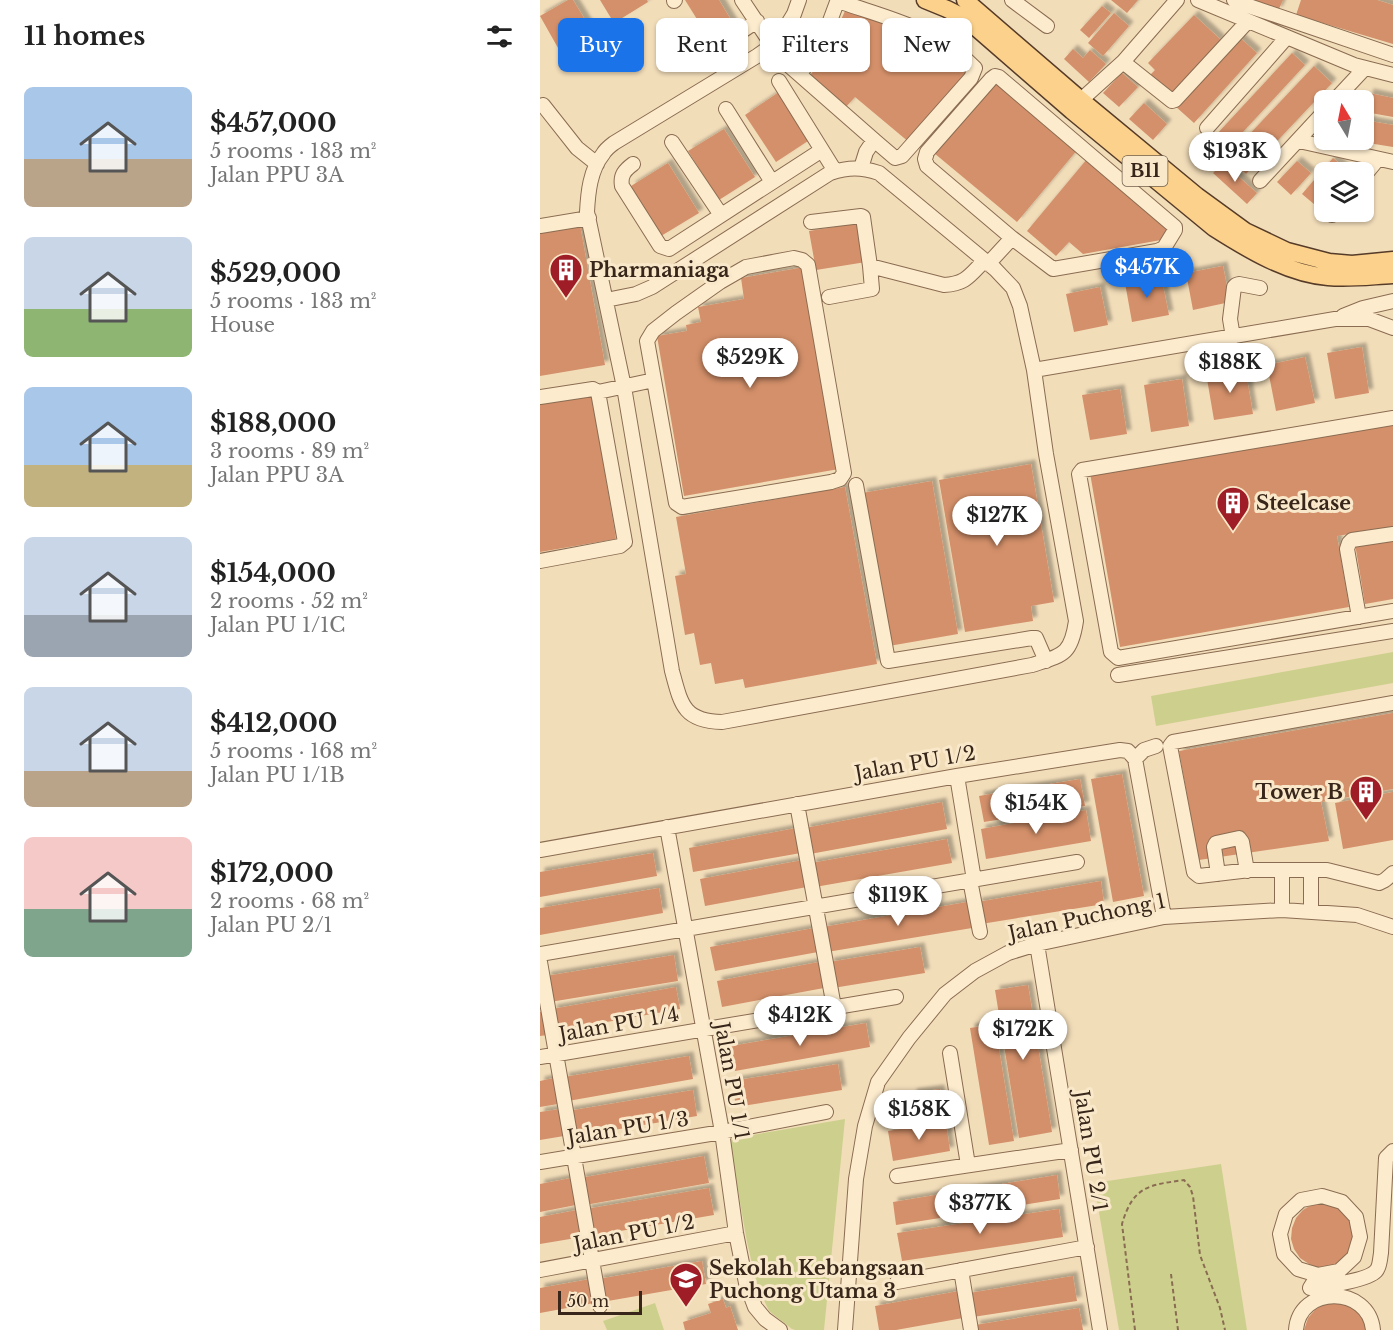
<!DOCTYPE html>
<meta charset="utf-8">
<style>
:root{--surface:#fff;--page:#f2f2f2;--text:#222;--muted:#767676;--accent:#1a73e8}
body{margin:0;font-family:"Libre Baskerville",serif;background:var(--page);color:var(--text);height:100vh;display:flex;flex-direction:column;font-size:22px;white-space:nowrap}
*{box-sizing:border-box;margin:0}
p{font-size:20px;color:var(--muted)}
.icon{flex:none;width:33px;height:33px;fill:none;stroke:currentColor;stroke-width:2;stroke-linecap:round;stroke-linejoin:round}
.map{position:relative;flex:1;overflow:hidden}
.side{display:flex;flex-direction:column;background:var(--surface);width:540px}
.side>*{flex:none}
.guide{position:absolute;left:18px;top:18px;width:570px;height:54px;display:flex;gap:12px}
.needle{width:39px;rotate:350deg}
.controls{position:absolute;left:774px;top:90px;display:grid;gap:12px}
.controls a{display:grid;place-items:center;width:60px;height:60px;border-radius:9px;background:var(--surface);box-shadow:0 2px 4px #0004;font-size:30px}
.scale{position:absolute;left:18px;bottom:15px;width:84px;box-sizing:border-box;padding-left:6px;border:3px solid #372619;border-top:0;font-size:16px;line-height:21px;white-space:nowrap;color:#372619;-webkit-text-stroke:4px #f9e8c9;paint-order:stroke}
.price{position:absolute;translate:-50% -51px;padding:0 14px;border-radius:21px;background:#fff;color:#222;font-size:20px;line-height:39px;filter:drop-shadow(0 2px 3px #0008)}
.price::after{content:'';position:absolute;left:50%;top:36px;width:18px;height:14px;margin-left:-9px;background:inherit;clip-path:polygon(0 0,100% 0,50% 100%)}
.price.current{background:var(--accent);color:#fff}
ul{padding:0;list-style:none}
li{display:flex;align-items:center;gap:18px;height:150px;padding:0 24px}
li span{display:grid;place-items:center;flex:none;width:168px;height:120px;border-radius:9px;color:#555}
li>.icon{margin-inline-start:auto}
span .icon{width:72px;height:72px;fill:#fffc;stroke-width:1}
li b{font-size:26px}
h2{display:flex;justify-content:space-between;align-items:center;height:72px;padding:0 24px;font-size:26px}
.chip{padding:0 21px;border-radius:9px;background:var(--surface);box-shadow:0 2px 4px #0004;font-size:21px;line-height:54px}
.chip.current{background:var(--accent);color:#fff}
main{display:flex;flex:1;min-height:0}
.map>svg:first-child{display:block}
.green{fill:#cdd08d}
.building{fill:#d4906b;filter:url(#shadow)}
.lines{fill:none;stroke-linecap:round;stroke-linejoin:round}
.minor-casing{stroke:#8a6c52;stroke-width:16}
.major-casing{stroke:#563b28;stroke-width:19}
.path{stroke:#8a6c52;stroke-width:2;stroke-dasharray:4.5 3;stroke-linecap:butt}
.minor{stroke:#fcebcd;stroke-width:14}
.major{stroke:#fbd18b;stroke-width:16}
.labels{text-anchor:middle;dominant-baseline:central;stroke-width:6;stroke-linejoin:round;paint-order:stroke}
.shield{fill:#f9e8c9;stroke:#71604e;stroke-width:1.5}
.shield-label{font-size:18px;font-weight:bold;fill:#372619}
.poi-label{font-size:20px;font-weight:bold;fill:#372619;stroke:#f9e8c9;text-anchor:start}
.street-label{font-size:20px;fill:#372619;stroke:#f9e8c9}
</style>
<main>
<section class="side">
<h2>11 homes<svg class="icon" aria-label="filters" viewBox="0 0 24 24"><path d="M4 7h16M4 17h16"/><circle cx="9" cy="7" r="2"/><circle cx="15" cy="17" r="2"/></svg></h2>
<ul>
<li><span style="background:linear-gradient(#a9c7e8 60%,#b9a48a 0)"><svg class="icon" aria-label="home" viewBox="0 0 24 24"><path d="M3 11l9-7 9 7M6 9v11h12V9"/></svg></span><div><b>$457,000</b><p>5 rooms · 183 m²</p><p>Jalan PPU 3A</p></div></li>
<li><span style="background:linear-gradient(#c9d6e8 60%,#8fb573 0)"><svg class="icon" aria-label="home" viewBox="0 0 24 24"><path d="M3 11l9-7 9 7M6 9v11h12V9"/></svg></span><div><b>$529,000</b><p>5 rooms · 183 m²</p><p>House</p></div></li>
<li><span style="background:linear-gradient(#a9c7e8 65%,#c2b280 0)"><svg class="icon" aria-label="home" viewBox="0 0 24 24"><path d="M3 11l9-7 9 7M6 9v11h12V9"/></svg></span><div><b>$188,000</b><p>3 rooms · 89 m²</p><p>Jalan PPU 3A</p></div></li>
<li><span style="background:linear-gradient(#c9d6e8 65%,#9aa5b1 0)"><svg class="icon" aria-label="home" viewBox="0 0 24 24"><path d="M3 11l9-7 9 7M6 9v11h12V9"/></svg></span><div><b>$154,000</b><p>2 rooms · 52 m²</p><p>Jalan PU 1/1C</p></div></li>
<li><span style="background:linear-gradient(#c9d6e8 70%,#b9a48a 0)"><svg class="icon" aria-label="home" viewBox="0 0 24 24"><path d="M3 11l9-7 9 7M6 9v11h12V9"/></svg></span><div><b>$412,000</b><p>5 rooms · 168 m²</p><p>Jalan PU 1/1B</p></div></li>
<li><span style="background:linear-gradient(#f6c9c9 60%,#7fa58c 0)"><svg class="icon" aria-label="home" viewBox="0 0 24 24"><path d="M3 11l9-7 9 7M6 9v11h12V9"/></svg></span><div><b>$172,000</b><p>2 rooms · 68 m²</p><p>Jalan PU 2/1</p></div></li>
</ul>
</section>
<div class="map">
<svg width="853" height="1330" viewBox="0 0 853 1330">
<defs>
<filter id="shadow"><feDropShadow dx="4.5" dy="-4.5" stdDeviation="1.5" flood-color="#0004"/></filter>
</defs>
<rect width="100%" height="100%" fill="#f2ddb9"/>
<!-- green -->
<path class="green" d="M853 652V683L616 726 611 696Z
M305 1119 284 1330H255L252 1329 229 1311 217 1285 207 1242 189 1139Z
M681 1164 707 1330H579L554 1183Z
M115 1303 124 1330H67L63 1321Z"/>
<!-- building -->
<path class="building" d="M28 0H33L55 36 22 55 0 16Z
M60 0H107L108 2 74 23Z
M145 0H179L194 25 170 40Z
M571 0H598L587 13Z
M711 0H743L738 11Z
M761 0H837L853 5V44L756 15Z
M562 6 571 13 549 38 540 30Z
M305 11 395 39 433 73 370 143 315 97 305 108 269 76 298 44 291 42Z
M574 13 589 26 563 56 548 43Z
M654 15 681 40 630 94 610 75 615 70 608 63Z
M698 36 717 53 654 123 635 106Z
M533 49 543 58 550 50 566 64 549 82 524 59Z
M752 53 765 65 689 147 676 135Z
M774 66 792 83 706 174 688 157Z
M582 73 598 87 579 107 563 93Z
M455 80 538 149 477 222 394 153Z
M239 92 271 139 236 162 205 115Z
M829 93 853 98V117L825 112Z
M604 103 627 124 613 140 589 119Z
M824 120 853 125V147L816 141V140H824Z
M184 129 215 177 179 200 148 151Z
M793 158 810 172H784V206L781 210 762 194Z
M547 159 631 229 621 240 543 254 529 242 516 256 487 231Z
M757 161 771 173 751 195 737 182Z
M128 163 159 213 121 236 91 186Z
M683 163 717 193 707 204 673 173Z
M320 223 326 262 276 270 269 231Z
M40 225 65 365 0 376V232Z
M683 266 690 302 653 310 646 273Z
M265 267 299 469 144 496 117 336 147 331 146 325 161 322 158 307 204 299 201 278Z
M621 276 629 315 592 322 585 283Z
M560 287 568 325 534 332 526 294Z
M822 347 829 393 795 399 787 353Z
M765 357 775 403 736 411 727 365Z
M705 367 713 414 674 420 666 373Z
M642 379 649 426 611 432 604 385Z
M580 389 587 434 550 440 542 395Z
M51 392 76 539 0 552V400Z
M853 420V527L797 536 809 607 580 647 550 473Z
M491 464 514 602 491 606 493 621 425 632 399 480Z
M392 481 418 634 349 646 322 493Z
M305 487 337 664 205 688 203 679 175 684 171 663 160 665 154 633 145 635 135 576 146 574 136 517Z
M853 538V599L825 604 815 544Z
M853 713V789L781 802 789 841 659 860 639 751Z
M582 774 604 896 573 902 551 779Z
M540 779 545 806 444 822 439 796Z
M853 792V840L803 849 795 803Z
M402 802 407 829 270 854 265 828Z
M546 810 551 841 446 859 441 829Z
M256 828 261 853 153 872 149 848Z
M407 839 412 863 275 887 271 863Z
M113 853 117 876 0 897V872Z
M263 860 267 887 165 906 160 879Z
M561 881 564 904 441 924 437 902Z
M119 888 123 913 0 935V908Z
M427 902 432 928 287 952 283 927Z
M274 928 278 952 175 971 170 947Z
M380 947 385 973 293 988 289 962Z
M134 955 138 981 10 1002 6 976Z
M279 962 284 988 182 1007 177 981Z
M488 985 512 1132 479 1138 455 990Z
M136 987 140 1009 16 1031 12 1009Z
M4 1011 8 1035 0 1036V1012Z
M326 1023 330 1047 195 1071 191 1046Z
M455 1024 474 1141 449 1145 430 1028Z
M149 1056 153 1079 28 1101 24 1077Z
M298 1064 302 1090 196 1107 192 1081Z
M14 1078 18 1104 0 1107V1081Z
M400 1089 404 1114 376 1118 372 1093Z
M153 1090 157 1116 32 1137 28 1111Z
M20 1109 24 1136 0 1140V1112Z
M406 1122 410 1151 353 1161 348 1131Z
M164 1156 169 1183 45 1205 40 1178Z
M517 1175 520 1199 356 1225 353 1202Z
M31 1178 36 1205 0 1212V1184Z
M169 1188 174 1215 51 1236 46 1209Z
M782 1202 793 1204 811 1216 815 1248 800 1264 790 1268H779L769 1264 760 1258 754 1249 751 1239 752 1228 756 1218 763 1210 772 1205Z
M519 1209 523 1237 362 1261 357 1233Z
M37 1210 42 1237 0 1244V1217Z
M162 1261 166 1284 62 1302 58 1279Z
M533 1276 537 1301 433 1317 429 1293Z
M50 1279 54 1303 0 1313V1288Z
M419 1291 423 1318 356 1330H339L335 1306Z
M183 1299 186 1308 190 1306 198 1330H145L143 1322 171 1313 168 1304Z
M803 1302 820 1310 830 1330H764L768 1318 775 1310 783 1305Z
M539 1308 543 1330H436L435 1325Z"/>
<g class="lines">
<!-- minor casing -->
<g class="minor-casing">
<path id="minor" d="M202 0 232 45 245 62 334 140 326 152 321 168
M472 0 507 26
M658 0 814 65 853 75
M694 0 703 4 853 55
M134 1 135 0
M172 51 217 21
M583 62 632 101 635 100 708 21
M260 75 287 29 297 2 304 3C351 19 399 30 435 68L431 78 362 156 355 158 334 140
M239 81 295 171
M541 100 583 62 637 0
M795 100 824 69
M3 105 37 148 57 164
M186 109 232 182
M667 128 747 37
M759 141 853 162
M132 142 181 215
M93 164C85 170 80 175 82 186L120 246 129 249 282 150
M824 176 838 159
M720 181 784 112
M792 215 795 212
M271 222 321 216 323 217 330 266 332 289 289 297
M0 226 49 218
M254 258 262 260 268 265 304 473 300 479 291 482 142 507 136 503 107 341 113 331 136 313 180 282 206 267Z
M448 264 472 238 387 166 385 159 387 152 451 79 455 76 459 77 635 227V230L624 248 617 251 513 269 472 238
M330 266 404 285C426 284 430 275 444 261
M66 300 96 294 112 287 290 173C309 167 321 167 339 173L455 269 473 288 480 306 494 370 506 454 536 621C531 655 523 655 492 665L182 722C143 721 141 704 132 671L84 387 47 212C48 193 50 170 63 154 65 150 70 146 74 143L217 56 237 42 254 14 259 0
M803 316 823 308 853 301
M693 337 690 319 694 287 696 285 699 284 720 288
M494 370 795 319H829L853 328
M0 397 53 389 58 392 114 380
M853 418 542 470 539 474 571 652 578 658 853 611
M316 485 348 661 492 638H496L506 661
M0 561 80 546 85 542 58 392
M819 617 807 549 809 543 812 540 853 534
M578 675 853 631
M853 703 633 742 630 746 654 872 659 876 710 870H787L839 883 845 880 853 873
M595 759 604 750 616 746
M417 776 434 880
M257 804 294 1007
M127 827 182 1132 196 1233 206 1283 215 1307 225 1319 240 1330
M0 850 417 776 580 750 588 751 595 759 624 917
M742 870V910
M771 870V912
M678 874 674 847 676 843 699 838 702 842 707 871
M430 880 440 932
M497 944 560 1330
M0 954 537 862
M0 962 60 1306
M410 1053 428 1165
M0 1057 356 997
M0 1162 182 1132 286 1112
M357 1176 531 1150
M0 1270 196 1233
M421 1270 431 1330
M778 1275 758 1269 744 1254 740 1234 746 1214 761 1200 782 1196 802 1202 816 1217 820 1237 814 1257 799 1271 778 1275 770 1288C784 1286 827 1281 836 1271 840 1267 840 1258 841 1253L846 1158 853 1151
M357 1282 547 1247
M305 1330 316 1179 325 1126 338 1082 369 1038 405 994 435 971 468 953 497 944 624 917 742 910 817 915 853 927
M756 1330C759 1285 829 1285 833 1330"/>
</g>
<!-- major casing -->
<g class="major-casing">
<path id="major" d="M385 0 407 9 425 18 532 111 674 228C707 249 748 274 788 277 810 279 832 276 853 275
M425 0 541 100 657 196 705 231 747 251 789 262 812 264 853 260"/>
</g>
<!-- path -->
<path class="path" d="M631 1274 638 1330
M595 1330 582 1224C593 1186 609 1185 644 1180L650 1187 653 1196 660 1255 680 1308 685 1330"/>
<!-- minor -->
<use href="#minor" class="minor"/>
<!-- major -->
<use href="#major" class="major"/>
</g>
<!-- icons -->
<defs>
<g id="building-pin" transform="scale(1.725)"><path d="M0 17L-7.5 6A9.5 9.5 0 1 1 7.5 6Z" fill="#9e1d26" stroke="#f9e8c9"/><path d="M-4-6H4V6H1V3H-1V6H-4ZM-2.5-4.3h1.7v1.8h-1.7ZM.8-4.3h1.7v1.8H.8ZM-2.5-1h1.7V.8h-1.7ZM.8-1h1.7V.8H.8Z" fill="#fff"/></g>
<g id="school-pin" transform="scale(1.725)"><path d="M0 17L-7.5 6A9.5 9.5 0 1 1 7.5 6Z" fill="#9e1d26" stroke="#f9e8c9"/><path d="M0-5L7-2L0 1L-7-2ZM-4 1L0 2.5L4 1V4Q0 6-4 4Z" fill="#fff"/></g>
</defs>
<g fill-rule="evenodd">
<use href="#building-pin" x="26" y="270"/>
<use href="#building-pin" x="693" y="503"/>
<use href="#building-pin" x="826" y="792"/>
<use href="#school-pin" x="146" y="1279"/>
</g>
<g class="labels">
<!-- shield labels -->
<rect class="shield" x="582.5" y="156" width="45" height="30" rx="4.5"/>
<g class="shield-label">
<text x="605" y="171">B11</text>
</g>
<!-- poi labels -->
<g class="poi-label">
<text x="49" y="270">Pharmaniaga</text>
<text x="716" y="503">Steelcase</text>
<text x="803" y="792" text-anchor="end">Tower B</text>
<text x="169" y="1268">Sekolah Kebangsaan<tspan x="169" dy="23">Puchong Utama 3</tspan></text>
</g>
<!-- street labels -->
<g class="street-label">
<text transform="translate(375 763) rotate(-10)">Jalan PU 1/2</text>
<text transform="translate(547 917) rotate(-12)">Jalan Puchong 1</text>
<text transform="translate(79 1024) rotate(-10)">Jalan PU 1/4</text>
<text transform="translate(192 1081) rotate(80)">Jalan PU 1/1</text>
<text transform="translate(88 1128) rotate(-9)">Jalan PU 1/3</text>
<text transform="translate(551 1151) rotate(81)">Jalan PU 2/1</text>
<text transform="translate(94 1233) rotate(-11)">Jalan PU 1/2</text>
</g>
</g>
</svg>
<div class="controls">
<a><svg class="needle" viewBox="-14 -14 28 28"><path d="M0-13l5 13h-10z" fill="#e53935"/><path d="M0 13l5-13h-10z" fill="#767676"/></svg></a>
<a><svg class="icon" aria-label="layers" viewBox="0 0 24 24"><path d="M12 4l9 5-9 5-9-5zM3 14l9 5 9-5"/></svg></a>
</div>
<div class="scale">50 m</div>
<b class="price" style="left:695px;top:183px">$193K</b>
<b class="price current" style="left:607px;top:299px">$457K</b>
<b class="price" style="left:210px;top:389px">$529K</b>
<b class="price" style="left:690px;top:394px">$188K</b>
<b class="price" style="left:457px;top:547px">$127K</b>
<b class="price" style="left:496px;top:835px">$154K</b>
<b class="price" style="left:358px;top:927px">$119K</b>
<b class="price" style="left:260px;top:1047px">$412K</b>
<b class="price" style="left:483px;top:1061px">$172K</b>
<b class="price" style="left:379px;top:1141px">$158K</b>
<b class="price" style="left:440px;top:1235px">$377K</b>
<div class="guide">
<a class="chip current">Buy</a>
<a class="chip">Rent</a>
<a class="chip">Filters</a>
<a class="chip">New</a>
</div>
</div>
</main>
